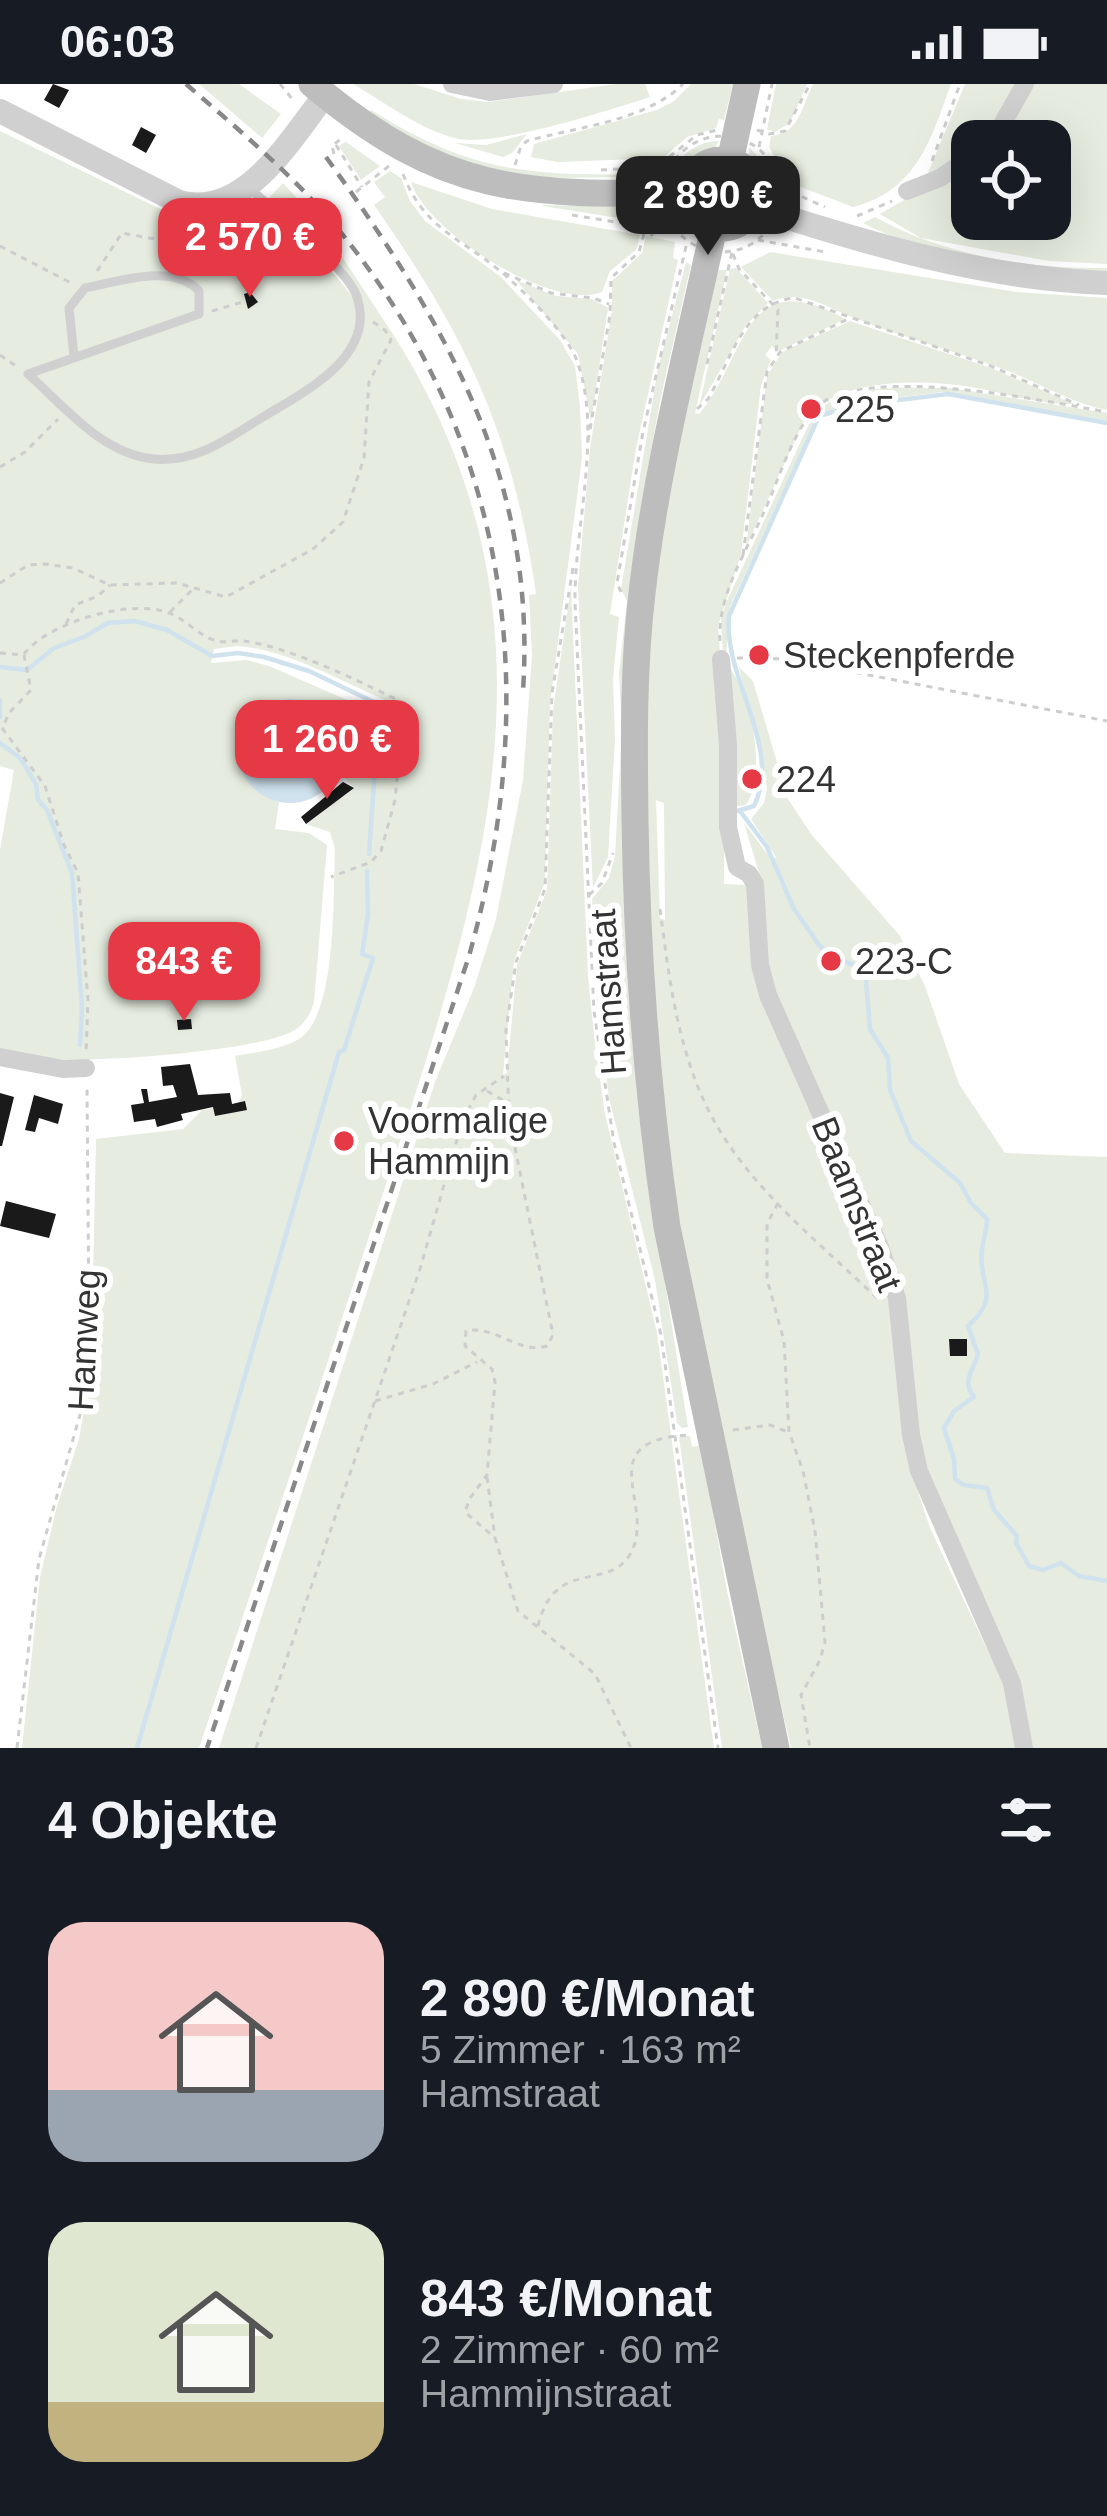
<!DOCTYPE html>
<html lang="de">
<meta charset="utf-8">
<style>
:root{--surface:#171b24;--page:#20242c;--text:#f1f3f6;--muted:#9ea1a6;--accent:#e63946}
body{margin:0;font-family:Arial,sans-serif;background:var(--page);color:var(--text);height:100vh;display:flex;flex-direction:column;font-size:45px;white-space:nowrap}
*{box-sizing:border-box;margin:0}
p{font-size:39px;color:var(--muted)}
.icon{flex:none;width:66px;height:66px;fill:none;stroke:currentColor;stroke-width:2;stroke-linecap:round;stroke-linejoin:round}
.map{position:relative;height:1664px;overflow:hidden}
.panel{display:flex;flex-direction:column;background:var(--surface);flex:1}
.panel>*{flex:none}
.controls{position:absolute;left:951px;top:36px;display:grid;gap:24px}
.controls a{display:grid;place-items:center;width:120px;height:120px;border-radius:24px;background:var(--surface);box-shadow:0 12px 48px #0002;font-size:60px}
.price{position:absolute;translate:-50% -102px;padding:0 27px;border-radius:24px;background:var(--accent);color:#fff;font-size:39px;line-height:78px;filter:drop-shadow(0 3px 6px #0008)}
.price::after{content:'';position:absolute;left:50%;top:72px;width:36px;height:27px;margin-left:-18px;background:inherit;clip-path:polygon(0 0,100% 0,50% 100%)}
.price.active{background:#222;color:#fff}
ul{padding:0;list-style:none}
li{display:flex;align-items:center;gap:36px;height:300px;padding:0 48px}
li span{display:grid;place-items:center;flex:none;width:336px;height:240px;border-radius:36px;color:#555}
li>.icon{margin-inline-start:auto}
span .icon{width:144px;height:144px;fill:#fffc;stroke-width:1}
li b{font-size:51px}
h2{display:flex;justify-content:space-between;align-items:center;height:144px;padding:0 48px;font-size:51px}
.status{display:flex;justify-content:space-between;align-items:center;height:84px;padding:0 60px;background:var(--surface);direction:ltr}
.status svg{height:33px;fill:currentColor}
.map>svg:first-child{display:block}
.green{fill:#e6ecdf;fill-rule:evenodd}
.water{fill:#cfe2ee}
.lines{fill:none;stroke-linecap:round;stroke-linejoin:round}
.stream{stroke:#cfe2ee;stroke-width:4.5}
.building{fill:#1a1a1a}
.path{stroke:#cdcdcd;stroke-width:3;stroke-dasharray:6 6;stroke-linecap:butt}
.service{stroke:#d0d0d0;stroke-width:9}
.minor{stroke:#d0d0d0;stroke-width:18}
.tertiary{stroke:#d0d0d0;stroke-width:24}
.secondary{stroke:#bdbdbd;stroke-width:27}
.rail{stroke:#888;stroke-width:4.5;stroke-dasharray:12 9;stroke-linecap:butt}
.poi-dot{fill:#e63946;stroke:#fff;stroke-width:4.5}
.labels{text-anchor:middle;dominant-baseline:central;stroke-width:12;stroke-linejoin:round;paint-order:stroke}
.poi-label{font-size:36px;fill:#333;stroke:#fff;text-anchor:start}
.street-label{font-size:36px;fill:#333;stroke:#fff}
</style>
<div class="status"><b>06:03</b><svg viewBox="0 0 49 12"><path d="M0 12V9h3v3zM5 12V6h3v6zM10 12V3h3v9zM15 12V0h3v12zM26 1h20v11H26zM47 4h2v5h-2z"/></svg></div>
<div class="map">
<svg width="1107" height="1664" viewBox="0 0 1107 1664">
<rect width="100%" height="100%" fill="#fff"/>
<!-- green -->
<path class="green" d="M199 0H239L281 30 262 54Z
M353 0H414L461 15 488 18 616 0H645L650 13C610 26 498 62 460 55 423 48 386 19 353 0Z
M691 0H733L724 36 719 35 716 44 687 53 663 74 557 78 531 73 534 60 657 26 674 17Z
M776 0H807L790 39 775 48 767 45Z
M813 0H951C931 55 917 107 853 123L790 99 769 63 771 52C799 50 802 22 813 0Z
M965 0H1021L983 57H972V66L925 96Z
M1028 0H1107V180L1049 177 921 154 880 130 972 76V135H1050V57H993Z
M371 26C474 90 530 92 647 90L648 93 529 94 443 72 369 29Z
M0 47 187 138C214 142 238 136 260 122L337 193 362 225C350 177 304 147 269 114L283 99C328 147 350 185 385 238 584 538 477 820 376 1131 318 1309 258 1486 199 1664H22L40 1493 57 1422 79 1355 91 1288 96 1055 183 1045 202 1026 213 1024 215 1032 234 1028 242 1011 235 972C256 968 281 966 299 955 338 931 333 807 335 764L330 748 306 740 354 704 338 686C342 671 336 655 330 640 327 630 320 625 311 620 248 592 202 692 279 718L275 745 309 749 327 761 314 918C310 931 305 940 293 947 255 968 92 979 45 975 30 974 15 969 0 966V766L14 686 0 682ZM238 562C294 566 356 607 410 626L409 640 383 628 379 631 370 769 377 629 269 582 247 576 211 579 214 565Z
M527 50 512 69 503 73 455 59 486 61Z
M719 57C711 73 687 91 670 94 678 72 696 57 719 57Z
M345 58H346L380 82 361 96 339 62Z
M749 63 772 88 776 113C761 105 748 81 749 63Z
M698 111a24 24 0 1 1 48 0a24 24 0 1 1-48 0Z
M390 87 401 94 410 117 425 137 501 193 560 256 575 282 580 323 582 374 550 619 545 798 514 877 503 991 507 989 517 881 547 806 553 626 571 503 588 892 595 961 605 1030 657 1249 714 1664H219L435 998 474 904 496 835 523 696 532 572 529 511 536 510C513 349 466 252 374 121L385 113 374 98Z
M411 98 492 125 640 151 637 165 610 187 602 208C552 228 425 146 411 98Z
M543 121 647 124 649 139 543 122Z
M875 133C943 171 1029 185 1107 184V190C1033 181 928 174 863 139Z
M646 152 675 158 673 174 678 176 636 364 610 530 619 533 613 595 615 656 608 773 593 804 578 503 590 364 612 226V197L642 169Z
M770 168 1016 208 1107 214V326C1071 319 1038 298 1003 285 953 266 901 253 852 233 825 223 802 205 773 217L741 183Z
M686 178 691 181 660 317 640 428 654 1130 688 1343 682 1344 677 1339 655 1196 609 1014 596 907 592 815 609 794 615 772 622 646 619 589 627 517 621 505 658 285Z
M736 184 768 219 746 241 699 323 730 185Z
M718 186H727L695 329 699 330C748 272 742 178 845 235L779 267 772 262 765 271 771 276 761 301 741 470 718 542 725 637 724 800 747 801 756 860 893 1213 907 1375 930 1444 1009 1612 1019 1664H791L705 1295 678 1159 649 875 647 556 671 393ZM656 716 664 719 665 836 660 834Z
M516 196 556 212 592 215 608 224 591 338 578 270Z
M850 237 991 284 1074 320C1039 321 1005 309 971 303 921 295 832 293 803 339L746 463 767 292 782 268Z
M950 304 1107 329V338L942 308 862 318 818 331 730 523 726 572H723L721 535 726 519 814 329C851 297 904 305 950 304Z
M729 583C752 611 767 691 746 721L733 723Z
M739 583 753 597 788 715 811 750 900 852 925 902 959 1000 1005 1069 1107 1073V1664H1033L1021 1609 935 1412 917 1345 898 1187 772 912 759 789 744 739 772 776 776 773 751 735 764 719 767 704Z
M690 1352 692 1363 701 1361 727 1507 762 1664H722L679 1353Z"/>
<!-- water -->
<path class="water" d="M238 667a52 52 0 1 1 104 0a52 52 0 1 1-104 0Z"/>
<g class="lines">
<!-- stream -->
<path class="stream" d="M0 583 27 586 54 564 84 553 108 539 135 537 167 546 212 572 238 569 264 573 309 587 405 633
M0 616V633
M0 659 20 674 36 700 38 716 47 726 72 789 82 923 80 961
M737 727 754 722C783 662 723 595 729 532L819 332 857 321 948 310 1107 339
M740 727 767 763 794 825 819 861 835 875 865 884 870 945 888 974 890 1006 911 1057 960 1099 971 1119 987 1135C987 1146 983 1155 982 1166 977 1200 1003 1211 968 1242L978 1270C973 1288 961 1297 974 1313L954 1327 944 1344 954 1375 955 1395 964 1401 987 1404 994 1426 1017 1452 1016 1459 1029 1482 1043 1486 1061 1479 1079 1492 1107 1497
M369 770 379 626
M137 1664 339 968 344 966 373 874 362 870 368 831 367 787"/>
</g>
<!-- building -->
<path class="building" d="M53 0 69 6 59 24 44 16Z
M141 43 156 51 146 69 132 61Z
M250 208 258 218 248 225 244 210Z
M343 698 354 704 306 740 301 733Z
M191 935 192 945 178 946 177 936Z
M190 980 198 1011 230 1009 232 1020 245 1017 247 1026 215 1032 213 1023 181 1030 183 1036 157 1043 155 1035 134 1038 131 1021 144 1019 141 1005H147L149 1018 177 1013 173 1001 163 1002 161 983Z
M0 1009 14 1013 2 1062H0Z
M34 1011 63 1020 58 1040 39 1034 35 1048 25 1046Z
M6 1117 56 1130 49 1154 0 1142Z
M949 1255H967V1272H950Z"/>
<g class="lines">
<!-- path -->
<path class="path" d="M280 0 293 16
M757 46 769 50 785 47 810 0
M664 110a58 58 0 1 1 116 0a58 58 0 1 1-116 0Z
M336 61 362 103
M759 63 772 0
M334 70 332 62 343 53
M932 77 960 0
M515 81 521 62 527 57C577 43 646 37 683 0
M651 83V79L664 77 697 51 717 46
M601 86 670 82
M403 90C424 144 457 152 499 186 523 206 567 249 577 277 603 348 574 443 575 518L594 927 614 1059 661 1251 718 1664
M780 103 825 123
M356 108 389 82
M572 131 677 148
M857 132 892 117
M758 156 825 168
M0 162 73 200
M733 170 739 185 778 226 776 272
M97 187 122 149 188 161 237 141 240 131
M504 189 551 209 593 214 609 220
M212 227 243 218
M0 271 16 282
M707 280 732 168
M697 325 708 315C730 278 744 218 795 214L991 282 1079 321
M588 357 610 231 611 194 639 168 644 150 652 151 651 128
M0 383 25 368 58 335
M743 471 767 288 780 268 848 235
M573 484 552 609 545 805 516 878 506 946 509 1034 553 1251 547 1262C520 1271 493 1240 466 1247L465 1262 492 1285 495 1298 487 1391 470 1414 465 1428 495 1454 518 1527 595 1590 631 1664
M0 499 28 481 45 480 73 484 110 501 177 499 226 513 313 465 343 438 364 374 369 298 391 256 385 246 373 238
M621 508 617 499 643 348 687 158
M170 528 193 505
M66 540 75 521 98 512 110 501
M720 557C717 512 746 468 764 428 778 398 794 343 818 322 867 280 1045 317 1107 328
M0 569 22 571
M24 570C49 538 131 514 169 529 186 535 198 552 217 557 225 559 235 556 244 557 291 563 365 600 408 621L414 630 399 675 395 716 381 767 371 778 331 793
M24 571 31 606 10 628 2 644 45 702 64 761 78 789 88 917 86 968
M737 574 786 575 1107 637
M589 811 602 799 613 769
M660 825C669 894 678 969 711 1031 749 1104 821 1160 879 1216
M487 1007 504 1017
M778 1119 767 1140V1195L784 1257 789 1348 803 1387 815 1447 825 1558 820 1576 801 1611 810 1664
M375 1317 433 1300 477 1278
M733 1346 770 1341 788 1348
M487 1393 495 1454
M538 1542C554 1474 606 1507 629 1472 660 1424 586 1357 688 1351
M17 1664 39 1475 83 1320 89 1240 87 1002
M256 1664 420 1185 462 1038 476 1011 504 992"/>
<!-- service -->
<path class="service" d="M74 272 69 224 85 204C117 198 173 178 199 207V230L28 290C65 323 102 370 154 375 197 379 228 354 263 333 302 309 377 273 357 213 347 183 274 127 248 103"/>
<!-- minor -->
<path class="minor" d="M452 0 490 8 554 0
M987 57 1001 42 1025 0
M907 107 940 94 972 72
M721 575 728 661V743L737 783 749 790 755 800 760 881 768 911 880 1163 897 1214 911 1351 919 1387 1012 1599 1024 1664
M0 973 63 985 86 984"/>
<!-- tertiary -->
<path class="tertiary" d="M0 27 179 118C244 136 290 56 325 11
M754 123C869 160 985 195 1107 199"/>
<!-- secondary -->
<path class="secondary" d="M312 0C444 111 523 111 688 109
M688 110a34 34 0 1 1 68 0a34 34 0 1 1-68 0Z
M730 77 747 0
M714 143C688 264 656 385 642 509 633 584 634 660 635 736 637 872 647 1008 667 1143L776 1664"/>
<!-- rail -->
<path class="rail" d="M186 0C239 46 293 91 338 145 513 359 542 613 469 872L207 1664
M326 73C446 240 537 394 523 607"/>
</g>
<!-- markers -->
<g class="poi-dot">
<circle cx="811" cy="325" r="12"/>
<circle cx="759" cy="571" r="12"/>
<circle cx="752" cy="695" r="12"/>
<circle cx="831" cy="877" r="12"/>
<circle cx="344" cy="1057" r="12"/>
</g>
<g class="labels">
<!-- poi labels -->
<g class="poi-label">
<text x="835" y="325">225</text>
<text x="783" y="571">Steckenpferde</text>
<text x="776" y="695">224</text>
<text x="855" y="877">223-C</text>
<text x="368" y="1036">Voormalige<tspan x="368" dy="41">Hammijn</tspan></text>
</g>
<!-- street labels -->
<g class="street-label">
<text transform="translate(608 908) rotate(-94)">Hamstraat</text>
<text transform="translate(857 1120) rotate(68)">Baamstraat</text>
<text transform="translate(84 1256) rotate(-87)">Hamweg</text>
</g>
</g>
</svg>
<div class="controls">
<a><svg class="icon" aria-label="locate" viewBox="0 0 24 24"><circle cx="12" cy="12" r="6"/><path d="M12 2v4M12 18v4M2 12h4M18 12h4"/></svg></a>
</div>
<b class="price active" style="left:708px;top:174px">2 890 €</b>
<b class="price" style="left:250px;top:216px">2 570 €</b>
<b class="price" style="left:327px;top:718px">1 260 €</b>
<b class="price" style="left:184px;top:940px">843 €</b>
</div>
<section class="panel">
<h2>4 Objekte<svg class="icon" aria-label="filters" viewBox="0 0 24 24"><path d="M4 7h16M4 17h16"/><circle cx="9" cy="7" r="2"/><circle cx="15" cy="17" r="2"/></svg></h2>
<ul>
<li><span style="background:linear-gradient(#f6c9c9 70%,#9aa5b1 0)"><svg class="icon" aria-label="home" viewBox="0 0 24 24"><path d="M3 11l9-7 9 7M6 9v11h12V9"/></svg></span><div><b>2 890 €/Monat</b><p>5 Zimmer · 163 m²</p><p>Hamstraat</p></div></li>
<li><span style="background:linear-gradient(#dfe7d0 75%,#c2b280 0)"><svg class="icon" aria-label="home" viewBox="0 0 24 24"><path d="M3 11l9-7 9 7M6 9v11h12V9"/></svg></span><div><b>843 €/Monat</b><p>2 Zimmer · 60 m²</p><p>Hammijnstraat</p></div></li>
</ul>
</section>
